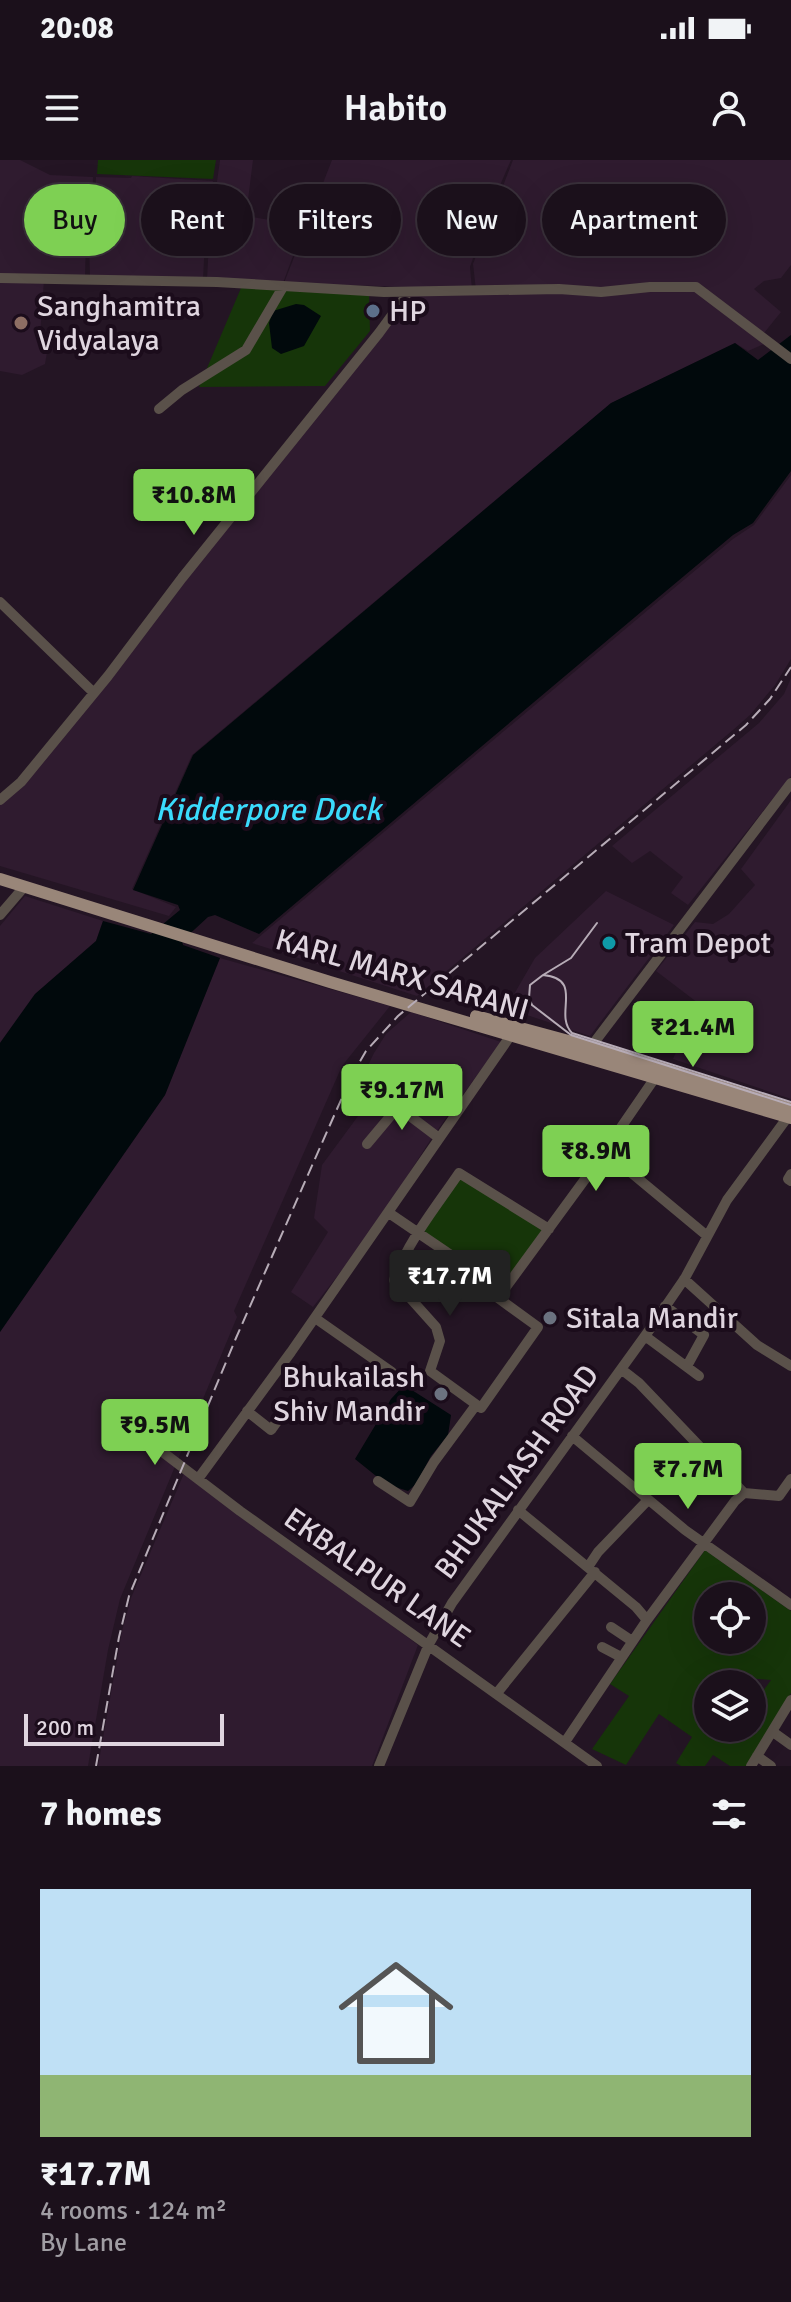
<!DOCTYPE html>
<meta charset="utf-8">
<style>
:root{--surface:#1b101b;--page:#281e28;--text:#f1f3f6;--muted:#a09da3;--line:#39303a;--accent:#7ed053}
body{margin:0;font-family:Signika,sans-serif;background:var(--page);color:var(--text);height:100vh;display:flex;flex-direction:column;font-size:30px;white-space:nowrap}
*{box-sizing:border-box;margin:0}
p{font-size:26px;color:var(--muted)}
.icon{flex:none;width:44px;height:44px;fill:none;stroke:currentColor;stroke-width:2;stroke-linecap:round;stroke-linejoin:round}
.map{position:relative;height:1606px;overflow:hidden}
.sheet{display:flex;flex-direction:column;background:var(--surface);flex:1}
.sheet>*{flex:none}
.top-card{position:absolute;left:24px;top:24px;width:744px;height:72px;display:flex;gap:16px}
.fabs{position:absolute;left:694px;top:1422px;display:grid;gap:16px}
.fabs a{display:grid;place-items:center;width:72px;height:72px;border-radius:50%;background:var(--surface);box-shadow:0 8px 32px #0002,0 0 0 2px var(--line);font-size:40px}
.scale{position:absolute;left:24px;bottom:20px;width:200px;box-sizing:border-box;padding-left:8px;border:4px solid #dfd5df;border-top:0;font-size:22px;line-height:28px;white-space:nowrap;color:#dfd5df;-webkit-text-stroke:6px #1b0c1b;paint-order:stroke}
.price{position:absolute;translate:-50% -68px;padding:0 18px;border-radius:8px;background:var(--accent);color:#111;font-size:26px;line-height:52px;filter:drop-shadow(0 2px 4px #0008)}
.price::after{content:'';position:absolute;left:50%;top:48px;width:24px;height:18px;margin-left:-12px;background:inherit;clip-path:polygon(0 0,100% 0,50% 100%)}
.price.selected{background:#222;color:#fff}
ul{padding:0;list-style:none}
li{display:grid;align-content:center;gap:16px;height:424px;padding:0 40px}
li+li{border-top:2px solid var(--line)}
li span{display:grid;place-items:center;height:248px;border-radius:0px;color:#555}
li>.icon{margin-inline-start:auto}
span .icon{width:144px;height:144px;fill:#fffc;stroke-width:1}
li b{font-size:34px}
h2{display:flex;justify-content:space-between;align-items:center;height:96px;padding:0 40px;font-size:34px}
.tag{padding:0 28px;border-radius:36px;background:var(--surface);box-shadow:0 8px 32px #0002,0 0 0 2px var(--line);font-size:28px;line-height:72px}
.tag.selected{background:var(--accent);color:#111}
.status{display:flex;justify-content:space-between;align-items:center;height:56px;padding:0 40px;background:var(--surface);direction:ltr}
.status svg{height:22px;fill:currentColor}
header{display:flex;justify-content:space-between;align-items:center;height:104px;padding:0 40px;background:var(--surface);font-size:36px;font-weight:600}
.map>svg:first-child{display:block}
.built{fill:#2f1b2f}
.green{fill:#163509;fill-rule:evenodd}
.water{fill:#01090c}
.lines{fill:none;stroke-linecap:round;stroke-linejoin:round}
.minor{stroke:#5a514a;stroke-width:10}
.major{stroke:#998679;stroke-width:12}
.tram{stroke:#b7acb7;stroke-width:2}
.rail{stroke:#b7acb7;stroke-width:2;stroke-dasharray:12 6;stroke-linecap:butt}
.service-dot{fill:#5c6f8a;stroke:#1b0c1b;stroke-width:3}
.education-dot{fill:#8d6e63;stroke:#1b0c1b;stroke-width:3}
.culture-dot{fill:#0f9aa8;stroke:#1b0c1b;stroke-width:3}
.worship-dot{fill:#6b7280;stroke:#1b0c1b;stroke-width:3}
.labels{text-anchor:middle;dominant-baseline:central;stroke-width:8;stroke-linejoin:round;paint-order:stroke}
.poi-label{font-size:30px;fill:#dfd5df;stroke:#1b0c1b;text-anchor:start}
.street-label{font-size:30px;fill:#dfd5df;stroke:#1b0c1b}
.water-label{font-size:32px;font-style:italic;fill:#3adbfc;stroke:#1b0c1b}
</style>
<div class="status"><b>20:08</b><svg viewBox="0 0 49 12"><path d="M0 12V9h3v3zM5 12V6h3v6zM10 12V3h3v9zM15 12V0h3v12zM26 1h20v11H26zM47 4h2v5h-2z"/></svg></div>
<header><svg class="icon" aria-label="menu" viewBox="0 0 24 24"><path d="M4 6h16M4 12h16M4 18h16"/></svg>Habito<svg class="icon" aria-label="person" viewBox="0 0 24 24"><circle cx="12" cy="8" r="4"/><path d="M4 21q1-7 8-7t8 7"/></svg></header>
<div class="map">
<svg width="791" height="1606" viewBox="0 0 791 1606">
<rect width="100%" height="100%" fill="#241524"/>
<!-- built -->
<path class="built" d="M0 0H20L50 15 93 17 92 68 86 79 85 118 0 116Z
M220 0H253L246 56 281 62 286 33 314 39 283 123 207 120 209 79Z
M332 0H511L491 46 470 107 472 129 284 123Z
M513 0H791V105L781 118 764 121 754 129 781 152 764 173 698 125 601 130H476L473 104Z
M132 16 213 21 205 79 203 120 90 118 89 80 94 70 96 17 131 18Z
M0 120H44L40 176 49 181 45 204 22 215 0 211Z
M695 129 766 183 748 191 735 183 610 244 192 595 132 729 176 747 169 756 0 706V644L410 133Z
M791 315V499L775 525 750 555 733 570 417 836 252 783 661 439 733 379 754 365Z
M791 518V616L688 745 671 733 683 717 650 691 632 703 612 686 759 563 784 534Z
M791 640V939L673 899 698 843 656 811 695 762 713 764 729 754 755 725 741 709Z
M606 731 674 765 590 876 509 849 513 836 535 798Z
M25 736 103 761 96 781 35 834 0 883V766Z
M220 798 390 846 342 906 234 1151 237 1157 120 1439 108 1490 88 1606H0V1172L165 935Z
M411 852 501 882 431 979 369 1076 313 1147 291 1132 328 1072 314 1058 322 1005 364 948 350 942 374 893 386 874Z
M185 1311 418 1485 372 1606H98L122 1471 131 1438Z"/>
<!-- green -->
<path class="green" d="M98 0H216L213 19 97 14Z
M241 128 369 134 370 171 325 226 199 227Z
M459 1016 546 1070 498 1133 423 1070Z
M705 1390 791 1451V1533L747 1606H730L713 1595 705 1606H681L676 1603 692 1577 659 1554 626 1605 592 1589 629 1536 610 1524ZM708 1436H752V1480H708ZM748 1518 771 1520 763 1531 752 1536V1568H708V1524H746Z"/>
<!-- water -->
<path class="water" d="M296 144 304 145 321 156 304 186 281 194 272 188 269 163 273 151Z
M791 175V311L753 363 733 375 641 452 259 774 215 755 208 757 182 781 183 785 220 798 165 935 0 1172V883L35 834 96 781 103 761 151 774 180 750 178 745 133 730 193 595 611 243 735 183 758 200Z
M404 1225 451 1255 448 1275 431 1296 416 1324 408 1331 386 1324 355 1299 391 1239Z"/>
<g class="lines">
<!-- minor -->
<path class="minor" d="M0 118 217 122 384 132 559 129 601 132 650 127H696L791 199
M159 249 182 230 246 190 283 127
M0 442 94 533
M0 640 21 622 108 516 182 418 379 173 409 132
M0 755 24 727
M587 892 791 623
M367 984 398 947 439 978
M605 991 706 1075
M791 1014 788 1019 791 1021
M389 1053 464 1104 498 1138 538 1167 481 1248 430 1211 440 1181 436 1167 394 1120C408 1081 436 1047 459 1013L549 1069
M684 1119 757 1185 791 1206
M498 1138 591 1011 659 912
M665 1146 704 1175 687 1206
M315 1158 392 1212
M645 1176 699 1216
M621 1209 639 1223 744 1333
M247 1251 271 1270 288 1246
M131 1268 240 1351 597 1606
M572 1276 685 1370 791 1445
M198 1319 291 1192 511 875
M378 1321 410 1342 434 1302 476 1245
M518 1350 636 1447 647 1460
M588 1407 598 1392 647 1341
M611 1467 632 1481
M602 1487 621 1497
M497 1533 595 1412
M773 1572 791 1585
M565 1582 647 1460 735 1341 744 1333 779 1336 791 1319
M757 1596 771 1606
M379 1606 429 1484 452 1443 650 1169 685 1118 727 1040 790 954
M751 1606 791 1540"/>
<!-- major -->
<path class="major" d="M0 719 330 822 791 958
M476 856 613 893 791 949"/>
<!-- tram -->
<path class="tram" d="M543 815 571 798 597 763
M791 942 572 873C553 854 585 819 543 815L530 825 529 838 532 845 571 875 791 945"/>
<!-- rail -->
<path class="rail" d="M96 1606 119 1477 129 1436 236 1178 352 915 366 891 398 856 746 565 770 539 791 507"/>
</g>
<!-- markers -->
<circle class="service-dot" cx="373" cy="151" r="8"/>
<circle class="education-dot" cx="21" cy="163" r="8"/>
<circle class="culture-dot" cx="609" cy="783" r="8"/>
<g class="worship-dot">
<circle cx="550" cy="1158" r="8"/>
<circle cx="441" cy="1234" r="8"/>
</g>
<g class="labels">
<!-- poi labels -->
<g class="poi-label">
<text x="37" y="146">Sanghamitra<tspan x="37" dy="34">Vidyalaya</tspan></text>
<text x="389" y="151">HP</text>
<text x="625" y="783">Tram Depot</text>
<text x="566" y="1158">Sitala Mandir</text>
<text x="425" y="1217" text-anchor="end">Bhukailash<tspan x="425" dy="34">Shiv Mandir</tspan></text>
</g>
<!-- street labels -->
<g class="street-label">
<text transform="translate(402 815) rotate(16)">KARL MARX SARANI</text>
<text transform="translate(517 1312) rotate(-54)">BHUKALIASH ROAD</text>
<text transform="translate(377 1418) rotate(35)">EKBALPUR LANE</text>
</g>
<!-- water labels -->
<g class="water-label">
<text x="268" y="649">Kidderpore Dock</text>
</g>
</g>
</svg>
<div class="fabs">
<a><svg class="icon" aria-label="locate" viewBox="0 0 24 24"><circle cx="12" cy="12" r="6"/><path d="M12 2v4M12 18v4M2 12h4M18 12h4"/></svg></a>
<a><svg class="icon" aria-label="layers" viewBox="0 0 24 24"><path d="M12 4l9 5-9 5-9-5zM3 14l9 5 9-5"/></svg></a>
</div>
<div class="scale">200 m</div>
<b class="price" style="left:194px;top:377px">₹10.8M</b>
<b class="price" style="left:693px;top:909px">₹21.4M</b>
<b class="price" style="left:402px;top:972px">₹9.17M</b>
<b class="price" style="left:596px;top:1033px">₹8.9M</b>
<b class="price selected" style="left:450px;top:1158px">₹17.7M</b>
<b class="price" style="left:155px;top:1307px">₹9.5M</b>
<b class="price" style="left:688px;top:1351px">₹7.7M</b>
<div class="top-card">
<a class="tag selected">Buy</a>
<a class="tag">Rent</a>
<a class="tag">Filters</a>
<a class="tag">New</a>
<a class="tag">Apartment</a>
</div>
</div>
<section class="sheet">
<h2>7 homes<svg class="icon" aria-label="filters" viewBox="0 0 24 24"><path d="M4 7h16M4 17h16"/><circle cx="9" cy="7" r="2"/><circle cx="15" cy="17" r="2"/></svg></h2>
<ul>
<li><span style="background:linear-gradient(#bfe0f5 75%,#8fb573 0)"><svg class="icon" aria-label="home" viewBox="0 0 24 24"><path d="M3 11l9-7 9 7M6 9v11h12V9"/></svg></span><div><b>₹17.7M</b><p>4 rooms · 124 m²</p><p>By Lane</p></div></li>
</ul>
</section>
